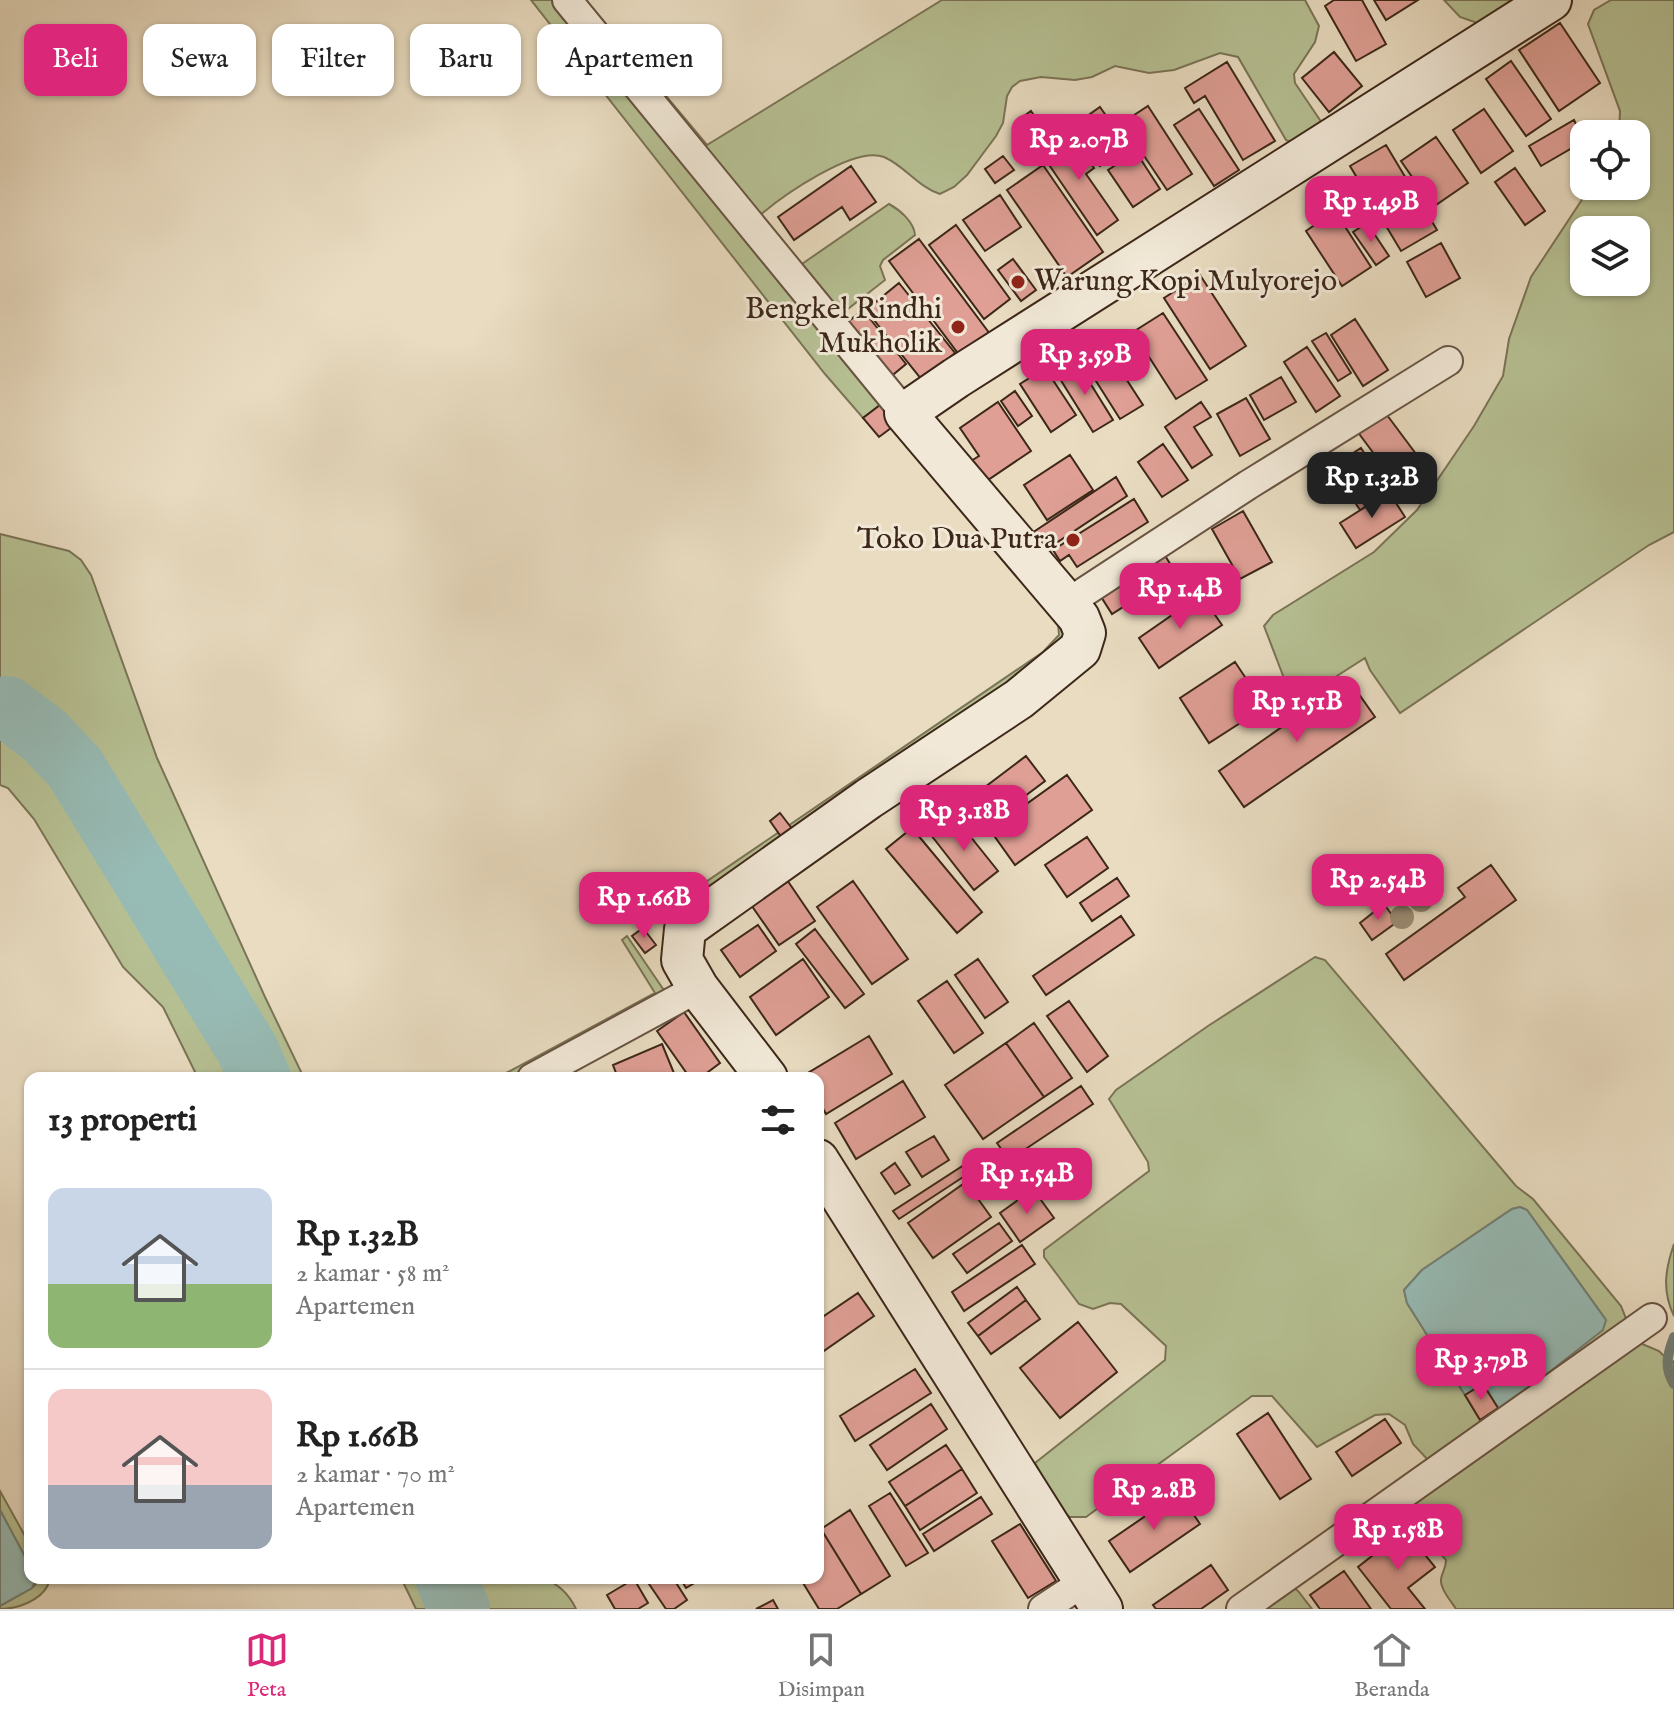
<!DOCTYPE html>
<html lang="id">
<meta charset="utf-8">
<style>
:root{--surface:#fff;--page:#f6f6f6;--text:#222;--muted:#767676;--line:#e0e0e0;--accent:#db2777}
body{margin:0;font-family:"IM FELL English",serif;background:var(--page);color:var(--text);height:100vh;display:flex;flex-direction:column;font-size:30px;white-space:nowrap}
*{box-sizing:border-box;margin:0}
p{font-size:26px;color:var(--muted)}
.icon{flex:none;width:44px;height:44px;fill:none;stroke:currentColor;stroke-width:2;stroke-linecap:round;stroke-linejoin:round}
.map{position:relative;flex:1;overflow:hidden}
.details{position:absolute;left:24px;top:1072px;width:800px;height:512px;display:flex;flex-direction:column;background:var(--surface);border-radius:16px;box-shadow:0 2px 6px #0004}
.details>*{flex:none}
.top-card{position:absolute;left:24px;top:24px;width:800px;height:72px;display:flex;gap:16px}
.tools{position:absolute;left:1570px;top:120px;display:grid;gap:16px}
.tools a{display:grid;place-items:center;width:80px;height:80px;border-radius:16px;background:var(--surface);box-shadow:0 2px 6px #0004;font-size:40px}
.price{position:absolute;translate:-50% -68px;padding:0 18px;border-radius:16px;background:var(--accent);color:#fff;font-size:26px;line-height:52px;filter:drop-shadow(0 2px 4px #0008)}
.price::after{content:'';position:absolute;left:50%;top:48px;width:24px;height:18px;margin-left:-12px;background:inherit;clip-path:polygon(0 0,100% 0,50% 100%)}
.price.selected{background:#222;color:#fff}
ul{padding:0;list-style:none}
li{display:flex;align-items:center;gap:24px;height:200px;padding:0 24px}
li+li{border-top:2px solid var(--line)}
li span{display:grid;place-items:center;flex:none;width:224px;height:160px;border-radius:16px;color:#555}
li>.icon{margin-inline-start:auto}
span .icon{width:96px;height:96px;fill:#fffc;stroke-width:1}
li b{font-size:34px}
h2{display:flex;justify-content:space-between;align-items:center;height:96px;padding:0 24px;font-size:34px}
.tag{padding:0 28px;border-radius:16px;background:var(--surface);box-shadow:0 2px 6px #0004;font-size:28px;line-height:72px}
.tag.selected{background:var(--accent);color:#fff}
.dock{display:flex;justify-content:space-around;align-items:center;height:112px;border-top:2px solid var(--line);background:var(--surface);font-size:22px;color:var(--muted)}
.dock a{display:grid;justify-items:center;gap:4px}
.dock .selected{color:var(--accent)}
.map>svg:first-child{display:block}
.green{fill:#b6c093;stroke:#7a7456;stroke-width:2;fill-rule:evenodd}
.water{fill:#97bbb5;stroke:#738077;stroke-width:2}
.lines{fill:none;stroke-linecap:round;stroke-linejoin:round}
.stream{stroke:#738077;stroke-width:10}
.river{stroke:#97bbb5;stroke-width:62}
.building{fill:#df9f95;stroke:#3d2719;stroke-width:2}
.street-casing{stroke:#685443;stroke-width:32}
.secondary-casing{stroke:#3d2719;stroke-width:44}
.street{stroke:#f1e8d7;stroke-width:28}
.secondary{stroke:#f1e8d7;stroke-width:40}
.tree{fill:#9b8d76}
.poi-dot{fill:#8f2418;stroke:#f1e8d7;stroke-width:3}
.labels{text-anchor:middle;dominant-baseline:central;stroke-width:6;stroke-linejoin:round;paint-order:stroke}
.poi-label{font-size:30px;fill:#3d2719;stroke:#f1e8d7;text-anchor:end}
</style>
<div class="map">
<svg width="1674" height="1609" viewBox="0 0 1674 1609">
<rect width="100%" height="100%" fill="#e9dcc1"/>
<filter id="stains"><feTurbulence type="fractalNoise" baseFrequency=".0025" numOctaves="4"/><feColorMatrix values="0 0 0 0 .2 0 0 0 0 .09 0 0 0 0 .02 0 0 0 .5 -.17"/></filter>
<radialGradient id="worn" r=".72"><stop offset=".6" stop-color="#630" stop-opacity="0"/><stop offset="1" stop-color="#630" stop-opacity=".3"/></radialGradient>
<!-- green -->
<path class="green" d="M531 0H586L707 145 942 0H1305L1319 26 1315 42 1294 74 1295 83 1324 126 1297 145 1286 140 1238 57 1220 53 1174 70 1149 73 1115 66 1092 77 1075 80 1041 77 1020 81 1012 87 1007 96 1003 123 996 136 967 175 954 187 940 194C918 187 905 166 884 157 854 145 781 197 759 216L799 266 889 204C900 210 914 222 915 235L883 260 880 266 885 280 839 316 1085 633 685 929 653 918 1043 652 1059 635 1058 624 879 406 863 418 825 374Z
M1444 0H1528L1480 24 1460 17Z
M1611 0H1674V532L1649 545 1400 713 1370 670 1365 658 1298 701 1287 686 1264 626 1273 615 1374 552 1417 510 1474 426 1503 376 1509 339 1531 277 1591 186H1636V134H1619L1620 111 1588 24 1594 10ZM1584 230H1636V282H1584Z
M0 534 69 551 81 560 91 575 157 758 265 997 304 1078H198L163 1007 123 967 34 819 8 788 0 785Z
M627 936 672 1002 707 1000 558 1078H497L655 993 622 940Z
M1315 957 1325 960 1516 1186 1533 1199 1621 1306 1635 1341 1659 1351 1671 1363 1674 1361V1609H1456C1451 1601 1440 1589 1441 1579 1442 1572 1446 1569 1446 1560L1409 1517 1410 1508 1422 1497 1430 1462 1413 1444 1405 1425 1389 1414 1375 1415 1317 1447 1272 1396H1252L1086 1517H1070L1062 1512 1035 1463 1165 1360 1166 1346 1121 1304 1110 1303 1093 1309 1079 1304 1044 1257V1250L1149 1171 1148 1162 1109 1099 1116 1090 1208 1026ZM1520 1207 1527 1210 1606 1320 1507 1405 1480 1419 1407 1303 1404 1290 1422 1270 1512 1209Z
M1674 1244V1316C1662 1291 1665 1270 1674 1244Z
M0 1491 30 1545V1566L0 1510Z
M37 1578H46L48 1585C40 1601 17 1609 0 1609V1606L32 1588 36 1584Z
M401 1578H543C559 1584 569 1594 576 1609H416Z
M1288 1584 1298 1591 1312 1609H1251Z"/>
<!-- water -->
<path class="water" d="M1520 1207 1527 1210 1606 1320 1603 1330 1507 1405 1498 1408 1483 1384 1465 1395 1407 1303 1404 1290 1422 1270 1512 1209Z
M0 1510 30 1566V1578H37L32 1588 0 1606Z"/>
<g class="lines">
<!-- stream -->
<path class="stream" d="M1674 1337C1667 1355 1664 1368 1674 1384"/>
<!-- river -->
<path class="river" d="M0 708 7 707 45 736 75 768 247 1049 260 1078
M446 1578 459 1609"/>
</g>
<!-- building -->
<path class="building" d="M1334 0H1362L1386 44 1356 61 1325 6Z
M1374 0H1418L1386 20Z
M1560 23 1600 83 1559 111 1519 50Z
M1334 52 1362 86 1329 112 1302 78Z
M1511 61 1551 119 1526 136 1486 79Z
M1227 62 1275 141 1243 160 1205 96 1194 103 1185 88Z
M1148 106 1192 174 1167 190 1122 123Z
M1100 107 1128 147 1100 166 1073 126Z
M1199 109 1239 170 1214 186 1174 125Z
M1484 109 1513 151 1481 173 1453 130Z
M1031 111 1047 134 1040 139 1024 116Z
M1574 120 1584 141 1541 166 1529 146Z
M1069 133 1094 168 1086 174 1118 220 1097 235 1041 153Z
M1436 137 1468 183 1433 207 1401 161Z
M1386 145 1437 230 1401 251 1350 166Z
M1136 152 1160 189 1133 207 1108 170Z
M1003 156 1014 170 995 183 985 169Z
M1043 165 1103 252 1067 277 1007 190Z
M851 166 876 202 850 220 842 207 794 240 778 217Z
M1515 168 1545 211 1525 225 1495 182Z
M1000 195 1021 227 985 251 963 220Z
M1335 211 1371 267 1342 286 1306 231Z
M1367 223 1389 256 1376 265 1353 232Z
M956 225 1010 299 984 319 929 245Z
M919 239 990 334 960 356 889 261Z
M1441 243 1460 278 1426 297 1407 262Z
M1013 259 1036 290 1021 301 998 270Z
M1200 275 1246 346 1210 369 1164 298Z
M899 283 955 353 922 380 866 310Z
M863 310 906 364 889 378 845 324Z
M1163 313 1207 380 1176 399 1133 332Z
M1355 319 1388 370 1363 386 1331 335Z
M1326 333 1351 373 1338 381 1312 341Z
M1099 337 1143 405 1120 419 1077 351Z
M1307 347 1340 396 1316 412 1284 362Z
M1077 362 1113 420 1093 432 1057 374Z
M1045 368 1076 415 1051 432 1020 384Z
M1281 377 1296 402 1264 420 1250 395Z
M1015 391 1032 416 1018 426 1001 401Z
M1246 398 1270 439 1240 456 1217 414Z
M998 402 1031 451 985 482 971 461 979 456 960 428Z
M1201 402 1211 417 1194 427 1212 455 1192 468 1165 427Z
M880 405 895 425 879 437 863 418Z
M1384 411 1422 462 1395 482 1357 431Z
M1163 444 1188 480 1162 497 1138 462Z
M1361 448 1389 492 1360 510 1332 467Z
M1070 455 1093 490 1047 520 1024 485Z
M1116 477 1127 496 1044 551 1032 533Z
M1389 492 1405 517 1356 548 1340 523Z
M1134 499 1148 522 1077 567 1069 555 1060 561 1053 550Z
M1243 511 1272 562 1240 579 1212 529Z
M1162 551 1176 573 1112 614 1098 592Z
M1201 595 1222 625 1159 668 1139 638Z
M1235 662 1265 707 1209 743 1180 698Z
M1349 680 1375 717 1244 807 1219 771Z
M1026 756 1045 781 982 828 964 803Z
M1067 775 1092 810 1015 865 990 830Z
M780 813 793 830 782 838 770 821Z
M954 816 998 871 974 890 931 835Z
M912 828 982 912 957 933 886 849Z
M1087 837 1108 868 1067 897 1045 865Z
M1491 865 1516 900 1404 980 1386 954 1465 897 1458 888Z
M783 874 815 921 779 945 747 899Z
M1117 878 1129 896 1092 921 1080 903Z
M853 881 908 959 872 984 817 907Z
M1384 904 1397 922 1372 940 1360 923Z
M1121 916 1134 935 1046 995 1033 976Z
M758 925 776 951 740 977 721 950Z
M643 928 656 945 645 953 632 936Z
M815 929 864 994 845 1008 796 944Z
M803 959 829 997 776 1035 750 997Z
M978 959 1008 1002 985 1018 955 975Z
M947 981 983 1033 954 1053 918 1001Z
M1069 1001 1108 1056 1087 1072 1047 1016Z
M684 1012 720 1063 700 1078H690L657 1031Z
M1034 1023 1072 1078 1044 1097 1006 1043Z
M869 1036 892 1074 826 1114 818 1100V1078L803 1076Z
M1006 1043 1044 1097 983 1139 945 1085Z
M662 1044 676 1078H618L613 1065Z
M903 1081 925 1117 856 1159 835 1123Z
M1081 1086 1093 1104 1009 1160 997 1143Z
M934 1136 949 1160 922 1177 906 1152Z
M978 1156 983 1164 899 1219 893 1211Z
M895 1163 910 1185 895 1194 881 1173Z
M966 1182 991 1217 933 1258 908 1223Z
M1033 1189 1054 1218 1020 1242 1000 1213Z
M999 1223 1012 1241 967 1273 953 1254Z
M1022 1245 1035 1264 964 1311 952 1292Z
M1017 1287 1026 1300 978 1336 968 1323Z
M858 1293 874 1316 818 1355V1320Z
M1026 1300 1040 1319 991 1354 978 1336Z
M1078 1322 1117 1372 1060 1418 1020 1368Z
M915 1369 931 1393 855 1441 840 1416Z
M1483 1384 1498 1408 1480 1420 1465 1395Z
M931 1404 947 1429 887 1470 870 1445Z
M1268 1413 1311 1479 1280 1499 1237 1434Z
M1385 1419 1401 1443 1352 1476 1336 1452Z
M946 1445 962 1469 905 1506 889 1482Z
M962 1469 977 1493 920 1530 905 1506Z
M890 1493 928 1553 906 1566 869 1506Z
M1179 1493 1200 1524 1130 1572 1109 1541Z
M981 1497 992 1514 934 1551 923 1534Z
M850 1510 890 1576 861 1594 821 1529Z
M1020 1524 1056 1581 1028 1598 992 1541Z
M821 1529 861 1594 837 1609H819L800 1578H818V1531Z
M1405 1530 1435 1567 1408 1588 1425 1609H1391L1358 1567Z
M1211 1565 1228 1590 1201 1609H1156L1153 1605Z
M1344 1571 1371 1609H1320L1310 1595Z
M645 1578H673L687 1600 674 1609H666Z
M680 1578H703L686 1588Z
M634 1579 648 1603 638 1609H615L607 1595Z
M773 1600 778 1609H756Z"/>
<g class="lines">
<!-- street casing -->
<g class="street-casing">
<path id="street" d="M567 0 905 413
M1066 604 1248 485 1448 361
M532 1078 698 988
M1043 1609 1084 1582
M1241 1609 1652 1318"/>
</g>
<!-- secondary casing -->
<g class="secondary-casing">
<path id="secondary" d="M767 1078 698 988 682 960 685 929 868 799 1019 699 1080 649 1085 633 1079 618 905 413 956 378 1551 0
M818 1160 1102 1609"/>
</g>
<!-- street -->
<use href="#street" class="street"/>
<!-- secondary -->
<use href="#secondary" class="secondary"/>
</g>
<!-- trees -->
<g class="tree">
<circle cx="1421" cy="900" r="12"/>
<circle cx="1402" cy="917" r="12"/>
</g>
<!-- markers -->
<g class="poi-dot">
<circle cx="1018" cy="282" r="8"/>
<circle cx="958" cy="327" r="8"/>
<circle cx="1073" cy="540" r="8"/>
</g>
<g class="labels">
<!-- poi labels -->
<g class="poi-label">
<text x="1034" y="282" text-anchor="start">Warung Kopi Mulyorejo</text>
<text x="942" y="310">Bengkel Rindhi<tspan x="942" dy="34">Mukholik</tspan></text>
<text x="1057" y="540">Toko Dua Putra</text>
</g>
</g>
<rect width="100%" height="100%" filter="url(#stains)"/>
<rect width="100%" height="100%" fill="url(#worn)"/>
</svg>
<div class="tools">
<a><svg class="icon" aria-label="locate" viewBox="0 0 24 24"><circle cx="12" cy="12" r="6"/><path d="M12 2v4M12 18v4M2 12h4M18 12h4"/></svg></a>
<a><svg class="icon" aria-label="layers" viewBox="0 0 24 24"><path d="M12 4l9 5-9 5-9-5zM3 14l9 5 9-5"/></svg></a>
</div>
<b class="price" style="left:1079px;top:182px">Rp 2.07B</b>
<b class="price" style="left:1371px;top:244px">Rp 1.49B</b>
<b class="price" style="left:1085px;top:397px">Rp 3.59B</b>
<b class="price selected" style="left:1372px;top:520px">Rp 1.32B</b>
<b class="price" style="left:1180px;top:631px">Rp 1.4B</b>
<b class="price" style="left:1297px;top:744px">Rp 1.51B</b>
<b class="price" style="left:964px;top:853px">Rp 3.18B</b>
<b class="price" style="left:1378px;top:922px">Rp 2.54B</b>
<b class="price" style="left:644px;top:940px">Rp 1.66B</b>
<b class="price" style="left:1027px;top:1216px">Rp 1.54B</b>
<b class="price" style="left:1481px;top:1402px">Rp 3.79B</b>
<b class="price" style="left:1154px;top:1532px">Rp 2.8B</b>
<b class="price" style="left:1398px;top:1572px">Rp 1.58B</b>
<div class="top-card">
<a class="tag selected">Beli</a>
<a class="tag">Sewa</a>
<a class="tag">Filter</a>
<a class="tag">Baru</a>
<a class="tag">Apartemen</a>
</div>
<section class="details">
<h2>13 properti<svg class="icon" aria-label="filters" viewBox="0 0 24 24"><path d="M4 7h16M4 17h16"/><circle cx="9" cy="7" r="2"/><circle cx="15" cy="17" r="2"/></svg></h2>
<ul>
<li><span style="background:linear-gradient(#c9d6e8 60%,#8fb573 0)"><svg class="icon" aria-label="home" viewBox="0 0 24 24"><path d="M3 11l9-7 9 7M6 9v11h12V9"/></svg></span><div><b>Rp 1.32B</b><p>2 kamar · 58 m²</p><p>Apartemen</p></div></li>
<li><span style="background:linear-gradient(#f6c9c9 60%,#9aa5b1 0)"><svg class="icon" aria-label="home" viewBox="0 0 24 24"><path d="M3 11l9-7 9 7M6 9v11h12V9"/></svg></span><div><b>Rp 1.66B</b><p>2 kamar · 70 m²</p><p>Apartemen</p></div></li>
</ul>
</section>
</div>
<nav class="dock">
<a class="selected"><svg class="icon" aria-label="map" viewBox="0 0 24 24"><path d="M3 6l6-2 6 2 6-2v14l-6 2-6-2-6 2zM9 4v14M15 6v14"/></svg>Peta</a>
<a><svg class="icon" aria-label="saved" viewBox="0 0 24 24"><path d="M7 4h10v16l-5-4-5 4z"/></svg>Disimpan</a>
<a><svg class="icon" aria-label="home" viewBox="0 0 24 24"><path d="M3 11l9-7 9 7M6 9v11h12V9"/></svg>Beranda</a>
</nav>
